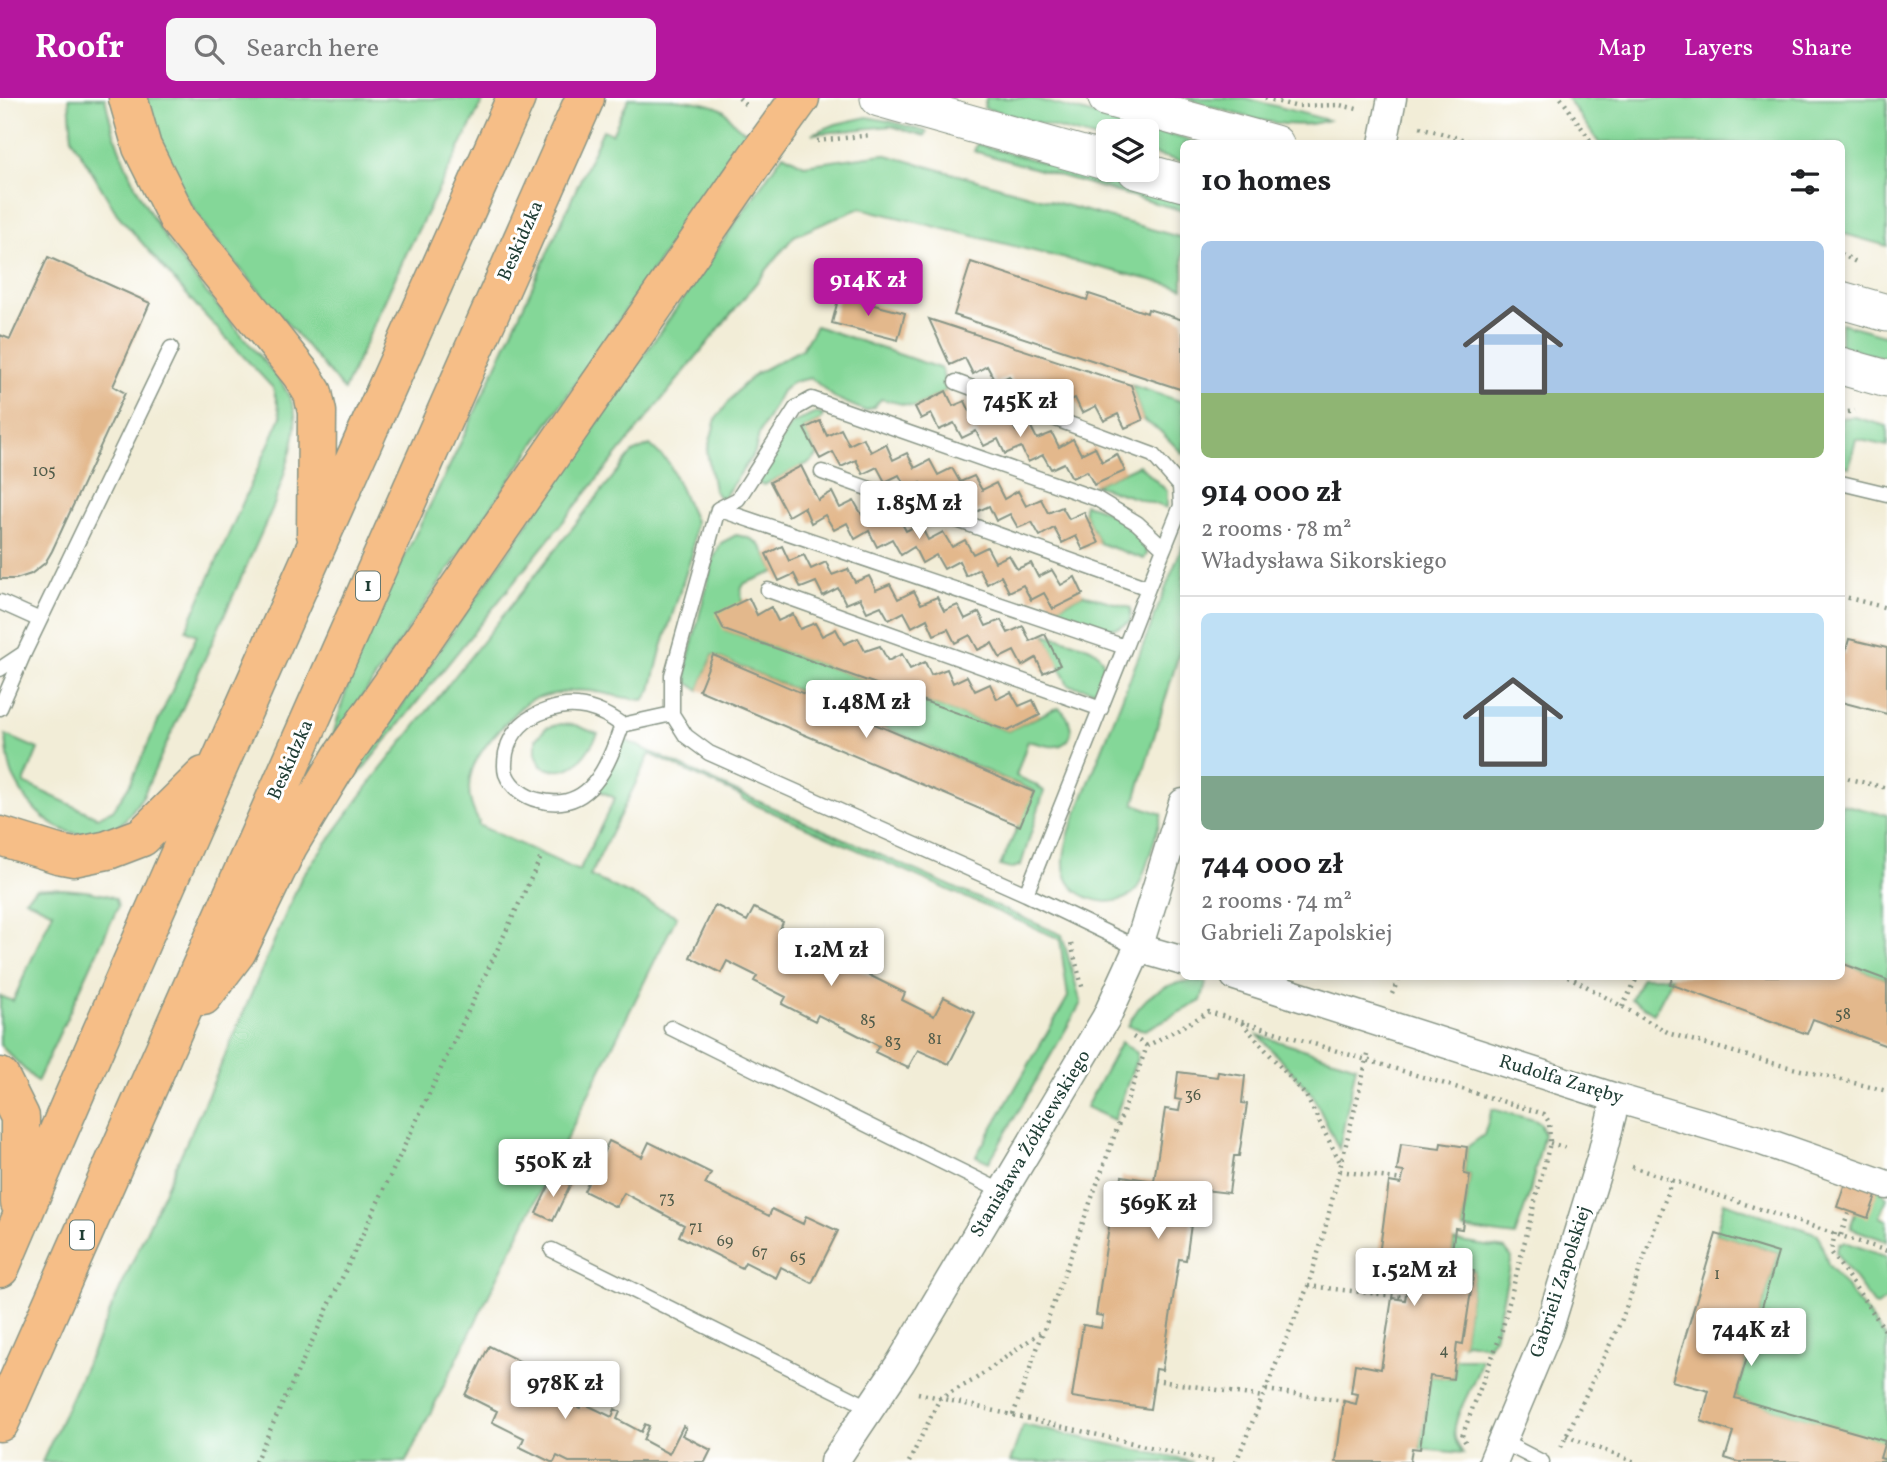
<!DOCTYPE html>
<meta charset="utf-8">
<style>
:root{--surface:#fff;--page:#f6f6f6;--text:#202124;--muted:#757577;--line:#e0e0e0;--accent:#b5179e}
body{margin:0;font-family:Vollkorn,serif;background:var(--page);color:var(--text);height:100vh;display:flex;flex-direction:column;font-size:26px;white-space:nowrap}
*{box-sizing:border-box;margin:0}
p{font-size:23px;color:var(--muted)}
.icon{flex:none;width:38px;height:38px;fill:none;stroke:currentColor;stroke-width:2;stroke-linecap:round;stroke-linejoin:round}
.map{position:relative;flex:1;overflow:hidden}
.details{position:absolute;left:1180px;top:42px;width:665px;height:840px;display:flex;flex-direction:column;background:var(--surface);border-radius:10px;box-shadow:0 4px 10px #0003}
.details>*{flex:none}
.fabs{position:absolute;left:1096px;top:21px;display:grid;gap:14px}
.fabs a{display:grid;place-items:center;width:63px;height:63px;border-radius:10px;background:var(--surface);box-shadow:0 4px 10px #0003;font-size:35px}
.price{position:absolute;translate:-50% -60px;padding:0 16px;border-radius:7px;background:#fff;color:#222;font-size:23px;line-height:46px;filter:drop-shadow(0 2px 4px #0008)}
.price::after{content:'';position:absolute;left:50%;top:42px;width:21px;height:16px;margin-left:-10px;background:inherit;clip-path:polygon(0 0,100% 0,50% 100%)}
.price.active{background:var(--accent);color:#fff}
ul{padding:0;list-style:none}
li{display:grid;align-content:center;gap:14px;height:371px;padding:0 21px}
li+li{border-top:2px solid var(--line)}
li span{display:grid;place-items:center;height:217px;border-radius:10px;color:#555}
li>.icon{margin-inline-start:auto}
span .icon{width:126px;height:126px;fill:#fffc;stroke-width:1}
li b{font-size:30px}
h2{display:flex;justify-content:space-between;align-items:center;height:84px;padding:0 21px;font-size:30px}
header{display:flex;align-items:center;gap:42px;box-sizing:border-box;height:98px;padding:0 35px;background:var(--accent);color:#fff}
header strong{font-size:33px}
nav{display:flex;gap:38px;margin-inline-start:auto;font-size:24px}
.search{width:490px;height:63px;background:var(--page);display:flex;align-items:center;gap:18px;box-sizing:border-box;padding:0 24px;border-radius:10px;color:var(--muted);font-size:26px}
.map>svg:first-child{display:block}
.green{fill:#84d798;stroke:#528a66;stroke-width:2}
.building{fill:#e3b88c}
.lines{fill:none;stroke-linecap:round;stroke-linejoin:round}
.service-casing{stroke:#889586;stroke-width:17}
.minor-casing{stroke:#889586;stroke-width:31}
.tertiary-casing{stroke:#889586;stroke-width:39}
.primary-casing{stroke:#889586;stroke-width:41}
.path{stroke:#889586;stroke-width:4.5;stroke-dasharray:2 5;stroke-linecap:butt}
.service{stroke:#fff;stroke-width:14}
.minor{stroke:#fff;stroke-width:28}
.tertiary{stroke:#fff;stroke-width:37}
.primary{stroke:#f6be87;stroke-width:38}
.labels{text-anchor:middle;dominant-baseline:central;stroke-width:6;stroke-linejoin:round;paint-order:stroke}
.number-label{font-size:16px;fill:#505c4a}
.shield{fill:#fff;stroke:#627771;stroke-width:2}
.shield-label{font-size:18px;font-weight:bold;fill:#1f3d34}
.street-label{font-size:19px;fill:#1f3d34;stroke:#fff}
</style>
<header>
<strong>Roofr</strong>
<div class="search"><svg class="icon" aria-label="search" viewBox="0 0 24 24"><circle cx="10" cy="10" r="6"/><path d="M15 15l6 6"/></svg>Search here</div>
<nav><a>Map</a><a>Layers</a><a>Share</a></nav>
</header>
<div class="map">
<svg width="1887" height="1364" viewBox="0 0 1887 1364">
<rect width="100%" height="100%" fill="#fff"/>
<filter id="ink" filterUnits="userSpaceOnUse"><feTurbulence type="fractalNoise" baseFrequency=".0143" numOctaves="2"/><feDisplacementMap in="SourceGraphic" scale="14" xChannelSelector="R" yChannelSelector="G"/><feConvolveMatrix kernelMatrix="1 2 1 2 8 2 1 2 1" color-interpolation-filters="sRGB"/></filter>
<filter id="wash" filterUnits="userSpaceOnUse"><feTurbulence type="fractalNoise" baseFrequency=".00686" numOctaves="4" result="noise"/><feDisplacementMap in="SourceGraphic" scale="28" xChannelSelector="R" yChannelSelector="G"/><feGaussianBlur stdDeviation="1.57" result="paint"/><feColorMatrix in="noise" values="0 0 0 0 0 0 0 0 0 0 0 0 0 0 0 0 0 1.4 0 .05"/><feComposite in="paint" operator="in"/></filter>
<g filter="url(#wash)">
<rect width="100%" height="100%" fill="#f2edd7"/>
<!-- green -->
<path class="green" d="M69 0H105C128 117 209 196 282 285 287 295 294 305 295 316 298 342 282 381 274 407L143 698C134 710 124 727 110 734 105 735 98 735 93 736 57 740 29 711 14 680 8 668 7 650 6 637L38 651 24 685 97 719 113 712 130 686 197 537 186 532 281 319 273 290 201 213 117 116 72 41Z
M145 0 484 1 406 156 344 292 209 134 166 69Z
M629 0C653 0 703 0 723 12 733 21 732 27 747 34L332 643C356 538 415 443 460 346 509 242 555 137 603 32L612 36Z
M986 0H1032L1199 45 1183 46V64L1146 54V33H1108V44L984 10Z
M1184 0H1245L1328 22C1284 37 1227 12 1184 0Z
M1567 0H1887V148L1841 135V46L1599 45Z
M867 19 893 24 927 34 925 38 891 28 812 36 836 26Z
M977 46 1183 104V113L974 53Z
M783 56 804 67 883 56 1183 140V190L860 110 794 138 329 713Z
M1841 225 1887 238V261L1841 248Z
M816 228 942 271 946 293 915 309 881 301 874 309 865 313 835 300 811 280 793 284 782 293 759 336 755 354 724 399 720 400 714 392 707 354 716 321 738 292 755 276 802 251Z
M1131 287 1183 304V356L1159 332 1143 322Z
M816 315 823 317 820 323 804 331 818 357 811 364 764 387 755 385 791 326Z
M1854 319 1887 328V348L1856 341 1849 369 1841 367V320Z
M650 347 669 365 695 423 692 456 661 552 651 592 644 602C619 601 595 590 570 593 558 595 545 597 533 601 522 606 513 617 505 626 476 655 456 684 479 724L478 727 579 773 615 700 598 692 623 641 744 697 1062 837 1081 905 989 1064 976 1058 1068 899 1060 841 742 701 741 698 650 656 590 778 677 818 406 1364H42L211 990 302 778 374 680 632 355Z
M1139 367 1167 393V410L1094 387Z
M1084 406C1108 411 1142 431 1147 456L1144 461 1099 445 1084 414Z
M736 437C763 441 763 451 775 474L745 485 741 491 742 503 725 532 1008 633 1054 611 1059 610C1070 618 1078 640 1061 647 1052 651 1038 645 1028 643L1016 678 1035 686 1044 693 1021 767 1011 771 1000 768 1034 693 713 557 699 592 688 585 686 572 688 562 714 459 721 445Z
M1183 446V542L1134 706 1162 716C1157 732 1144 784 1135 793 1117 813 1074 803 1066 778 1061 764 1066 748 1069 735Z
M1083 496 1131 510 1130 523C1109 542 1075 520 1053 511Z
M1045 536C1058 540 1083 545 1094 552 1108 562 1106 581 1096 593L1068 587Z
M560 626 575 627 598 636C585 659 571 682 541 668L536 655V641L546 630Z
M1841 706 1887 717V882L1841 865Z
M51 790C67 792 104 793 116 801L118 809 37 984 0 947V898L13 903 53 814 25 801 36 791Z
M1642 879H1673L1654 915 1631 901Z
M1194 883 1206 885 1201 903 1145 932 1128 928C1141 899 1162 884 1194 883Z
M1258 937 1356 968 1339 1051 1312 996Z
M1121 944 1137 955V960L1114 1022 1086 1009Z
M1492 1011 1534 1022 1540 1025 1544 1036 1529 1097 1515 1138 1462 1131 1470 1077 1464 1076 1467 1049 1484 1037Z
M1879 1090 1887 1100 1880 1119 1887 1122V1143L1850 1130 1855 1115Z
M1724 1104 1818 1136 1828 1166 1887 1241V1362L1880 1360 1885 1344 1735 1300 1778 1155 1716 1136Z
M1454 1143 1505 1151 1512 1160 1494 1239 1487 1248 1467 1244 1463 1246 1474 1173 1450 1169Z
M1845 1144 1887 1159V1201L1877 1208 1874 1207 1836 1155 1839 1145Z
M1455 1261H1481C1478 1286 1450 1318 1455 1340 1456 1345 1460 1351 1463 1355L1420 1351 1430 1278 1453 1281Z
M1023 1327 1193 1364H1010Z"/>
<g id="blocks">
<!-- building -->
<path class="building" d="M48 159 150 205 113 288 125 295 52 453 45 465 31 476 16 481H0V237L10 241Z
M971 164 1087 202 1089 196 1147 215 1148 211 1183 222V292L954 217Z
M839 198 905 215 898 242 832 225Z
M929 221 1131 287 1143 322 1125 330 1118 316 1104 323 1096 308 1082 315 1075 300 1060 307 1053 292 1039 300 1031 285 1017 292 1009 278 996 285 987 268 973 276 965 260 950 267Z
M946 293 953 308 965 303 972 318 986 311 993 326 1008 319 1016 333 1030 327 1037 341 1052 335 1059 349 1073 341 1081 356 1095 349 1102 364 1117 356 1125 373 1094 387 1087 373 1072 380 1064 365 1051 371 1043 357 1028 364 1021 349 1005 356 998 341 984 348 976 333 962 340 954 325 939 332 931 316 921 321 915 309Z
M820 323 827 338 841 331 849 347 863 340 871 354 886 346 893 362 907 355 915 370 930 362 938 377 952 370 960 384 974 378 982 392 996 385 1004 401 1018 393 1026 408 1041 401 1048 415 1062 409 1069 421 1084 414 1099 445 1083 452 1076 438 1062 445 1054 430 1040 438 1032 424 1018 430 1010 416 996 423 989 408 974 415 966 400 952 407 944 391 929 399 921 385 908 393 899 377 885 384 877 369 863 376 856 362 841 369 833 354 820 361 804 331Z
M801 368 818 402 832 394 840 410 854 403 862 417 876 410 885 425 898 418 906 433 920 426 928 442 943 434 952 449 965 442 973 456 987 449 995 464 1009 457 1017 471 1031 465 1038 479 1052 472 1061 487 1075 479 1083 496 1053 511 1044 495 1031 502 1023 487 1009 494 1001 478 987 486 979 471 966 478 959 463 944 471 936 457 922 465 914 449 901 457 892 441 877 449 869 433 855 441 847 425 834 432 825 417 811 425 804 409 788 418 770 384Z
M782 448 789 463 804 457 811 471 826 464 832 477 848 471 855 484 869 478 876 492 890 486 898 501 914 493 921 506 937 499 944 513 958 507 965 521 979 514 986 528 1001 522 1008 535 1023 528 1030 543 1045 536 1060 567 1043 575 1036 560 1022 568 1014 553 1000 560 992 545 978 552 970 537 955 545 948 531 934 537 927 521 912 529 904 514 889 522 881 508 867 514 860 500 846 506 838 490 823 498 816 484 801 490 794 476 779 483 766 456Z
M749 500 757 517 771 509 778 523 793 516 800 531 815 525 822 538 836 531 844 546 858 540 865 553 880 548 888 563 902 556 910 571 925 564 931 577 947 571 953 585 967 578 975 593 990 586 997 601 1011 594 1019 608 1033 602 1040 617 1008 633 724 532 716 516Z
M1849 541 1887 550V616L1841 604V555L1845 556Z
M713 557 1034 694 1020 728 699 592Z
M715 807 747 823 754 810 783 824 780 831 812 847 808 854 841 871 845 865 905 895 902 902 934 918 944 899 975 915 949 966 918 952 908 970 875 954 879 948 848 932 818 917 815 923 782 906 786 899 754 883 757 878 727 863 721 875 690 859Z
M1841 865 1887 882V948L1813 921 1807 936 1670 886 1673 878H1841Z
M1178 974 1217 979 1218 974 1245 978 1242 1005 1247 1006 1239 1058H1234L1229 1095 1196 1091 1186 1162 1179 1161 1162 1272 1156 1271 1150 1311 1072 1299 1083 1227 1101 1230 1103 1218 1096 1217 1111 1115 1123 1117 1124 1106 1119 1105 1122 1078 1154 1083 1165 1011 1179 1013 1181 1002 1175 1001Z
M609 1043 642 1059 649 1044 711 1075 705 1086 769 1118 772 1111 803 1126 806 1118 838 1133 812 1185 781 1169 776 1180 745 1164 742 1170 679 1138 684 1127 624 1095 616 1109 584 1093Z
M1441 1045 1467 1049 1464 1076 1470 1077 1462 1131 1455 1130 1450 1169 1474 1173 1463 1246 1457 1245 1453 1281 1430 1278 1420 1351 1412 1350 1410 1364H1336L1344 1303 1356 1306 1358 1296 1351 1295 1355 1266 1381 1271 1392 1200 1405 1202 1407 1190 1400 1189 1404 1161 1379 1157 1389 1084 1401 1086 1404 1074 1397 1073 1401 1046 1440 1051Z
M553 1079 570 1087 553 1123 536 1115Z
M1847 1079 1879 1090 1868 1120 1837 1109Z
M1716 1136 1778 1155 1735 1300 1885 1343 1880 1360 1887 1362V1364H1738L1725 1360 1733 1334 1701 1323 1709 1293 1672 1283Z
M489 1248 521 1264 517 1271 548 1287 545 1293 580 1310 583 1305 612 1319 615 1311 620 1314 617 1321 641 1334 645 1326 649 1328 643 1342 669 1356 683 1328 686 1330 682 1337 711 1352 705 1364H569L557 1358 554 1364H551L520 1349 524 1340 492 1324 497 1313 465 1297Z"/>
</g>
</g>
<g filter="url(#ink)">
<use href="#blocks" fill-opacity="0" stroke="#889586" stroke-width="2"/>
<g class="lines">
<!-- service casing -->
<g class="service-casing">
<path id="service" d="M956 284 1153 357 1180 388 1181 408 1164 450
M822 374 1148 490 1125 549
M1841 385 1887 396
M718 411 738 401 796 310 812 301 1097 401 1137 425 1164 450 1148 490
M768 492 1101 611
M0 504 40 522
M0 571 24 555 171 250
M0 610 24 555
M622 627C599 610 575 602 548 612 526 619 511 632 506 655 505 662 504 670 506 676 511 689 525 699 538 702 590 716 608 668 622 627L672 616
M1026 796 1125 549 718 411 672 577V616L686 638 709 655 1026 796 1138 850
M671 930 1003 1094
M552 1152 871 1310
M1503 1344 1542 1364"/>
</g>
<!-- minor casing -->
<g class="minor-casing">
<path id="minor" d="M1383 46 1392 0
M1138 850 1183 863
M1235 878 1616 1000 1759 1042 1887 1087
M834 1364 901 1264 1106 920 1138 850 1183 705
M1493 1364 1548 1233 1601 1060 1616 1000"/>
</g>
<!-- tertiary casing -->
<g class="tertiary-casing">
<path id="tertiary" d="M879 0 1108 64
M1107 0 1275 46
M1136 72 1183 85
M1841 202 1887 215
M1841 268 1887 281"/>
</g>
<!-- primary casing -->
<g class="primary-casing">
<path id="primary" d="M128 0 142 49 179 123 301 276 313 295 317 314 316 436
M0 738 58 756 74 759 108 752 142 739 204 678
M203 898 237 853 288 748 341 660 755 62 800 0
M0 979 20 1019V1105
M0 1170C167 778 343 390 516 0
M0 1324 585 0"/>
</g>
<!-- path -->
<path class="path" d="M739 0 748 9
M1265 0 1294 8 1340 7 1357 11
M1561 0 1593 46
M1420 29 1479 46
M817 43 871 37
M1841 156 1856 164
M1841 315 1855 313
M1841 498 1887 510
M1841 679 1887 690
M1071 846 1083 892
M1568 878 1671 936 1772 965 1887 993
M1392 896 1400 878
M1622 909 1638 878
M1242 925 1306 998 1341 1066
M1133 939 1147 948
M1550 1045 1570 1051
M1632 1069 1887 1153
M1340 1073 1402 1082
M1835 1135 1831 1154 1887 1235
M1841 1137 1849 1113
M1308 1188 1405 1199
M1154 1282 1263 1299
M1266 1292 1344 1303
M918 1295 1214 1364
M1013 1317 1147 948 1209 914 1544 1016 1549 1024 1550 1045 1501 1236 1462 1338 1466 1345
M1566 1338 1635 1364
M1561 1349 1622 1221 1672 1082
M255 1364 542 757
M909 1364 940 1300 974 1282 1041 1234
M1236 1364 1308 1188 1323 1139 1369 953"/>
<!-- service -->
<use href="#service" class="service"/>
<!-- minor -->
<use href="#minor" class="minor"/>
<!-- tertiary -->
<use href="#tertiary" class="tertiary"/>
<!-- primary -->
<use href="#primary" class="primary"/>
</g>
</g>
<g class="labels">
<!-- number labels -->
<g class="number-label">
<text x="44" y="374">105</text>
<text x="1843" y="917">58</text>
<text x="868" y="923">85</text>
<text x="935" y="942">81</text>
<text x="893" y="945">83</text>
<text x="1193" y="998">36</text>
<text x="667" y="1101">73</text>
<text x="696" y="1130">71</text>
<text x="725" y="1144">69</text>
<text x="760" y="1155">67</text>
<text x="798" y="1160">65</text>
<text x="1717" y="1177">1</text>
<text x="1444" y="1253">4</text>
</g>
<!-- shield labels -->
<g class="shield">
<rect x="356" y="473.5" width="24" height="29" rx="5"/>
<rect x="70" y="1122.5" width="24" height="29" rx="5"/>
</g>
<g class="shield-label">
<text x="368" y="488">1</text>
<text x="82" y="1137">1</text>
</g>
<!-- street labels -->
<g class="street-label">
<text transform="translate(521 143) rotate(-66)">Beskidzka</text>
<text transform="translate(291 662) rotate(-66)">Beskidzka</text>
<text transform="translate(1561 982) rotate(17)">Rudolfa Zaręby</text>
<text transform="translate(1031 1046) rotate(-59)">Stanisława Żółkiewskiego</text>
<text transform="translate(1561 1184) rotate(-72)">Gabrieli Zapolskiej</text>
</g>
</g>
</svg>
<div class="fabs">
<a><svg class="icon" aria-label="layers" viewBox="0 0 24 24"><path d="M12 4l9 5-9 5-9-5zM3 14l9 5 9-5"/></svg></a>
</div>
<b class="price active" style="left:868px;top:220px">914K zł</b>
<b class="price" style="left:1020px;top:341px">745K zł</b>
<b class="price" style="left:919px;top:443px">1.85M zł</b>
<b class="price" style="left:866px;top:642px">1.48M zł</b>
<b class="price" style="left:831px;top:890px">1.2M zł</b>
<b class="price" style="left:553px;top:1101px">550K zł</b>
<b class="price" style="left:1158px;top:1143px">569K zł</b>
<b class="price" style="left:1414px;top:1210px">1.52M zł</b>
<b class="price" style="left:1751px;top:1270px">744K zł</b>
<b class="price" style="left:565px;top:1323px">978K zł</b>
<section class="details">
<h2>10 homes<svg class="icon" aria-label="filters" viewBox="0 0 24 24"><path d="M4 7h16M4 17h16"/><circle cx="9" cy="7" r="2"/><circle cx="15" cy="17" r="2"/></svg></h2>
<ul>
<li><span style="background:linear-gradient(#a9c7e8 70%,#8fb573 0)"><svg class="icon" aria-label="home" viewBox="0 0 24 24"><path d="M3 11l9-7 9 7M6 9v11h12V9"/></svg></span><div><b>914 000 zł</b><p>2 rooms · 78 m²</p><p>Władysława Sikorskiego</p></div></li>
<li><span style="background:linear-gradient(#bfe0f5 75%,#7fa58c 0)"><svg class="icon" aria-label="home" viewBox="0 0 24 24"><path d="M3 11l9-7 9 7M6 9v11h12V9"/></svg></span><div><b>744 000 zł</b><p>2 rooms · 74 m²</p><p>Gabrieli Zapolskiej</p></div></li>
</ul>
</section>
</div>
